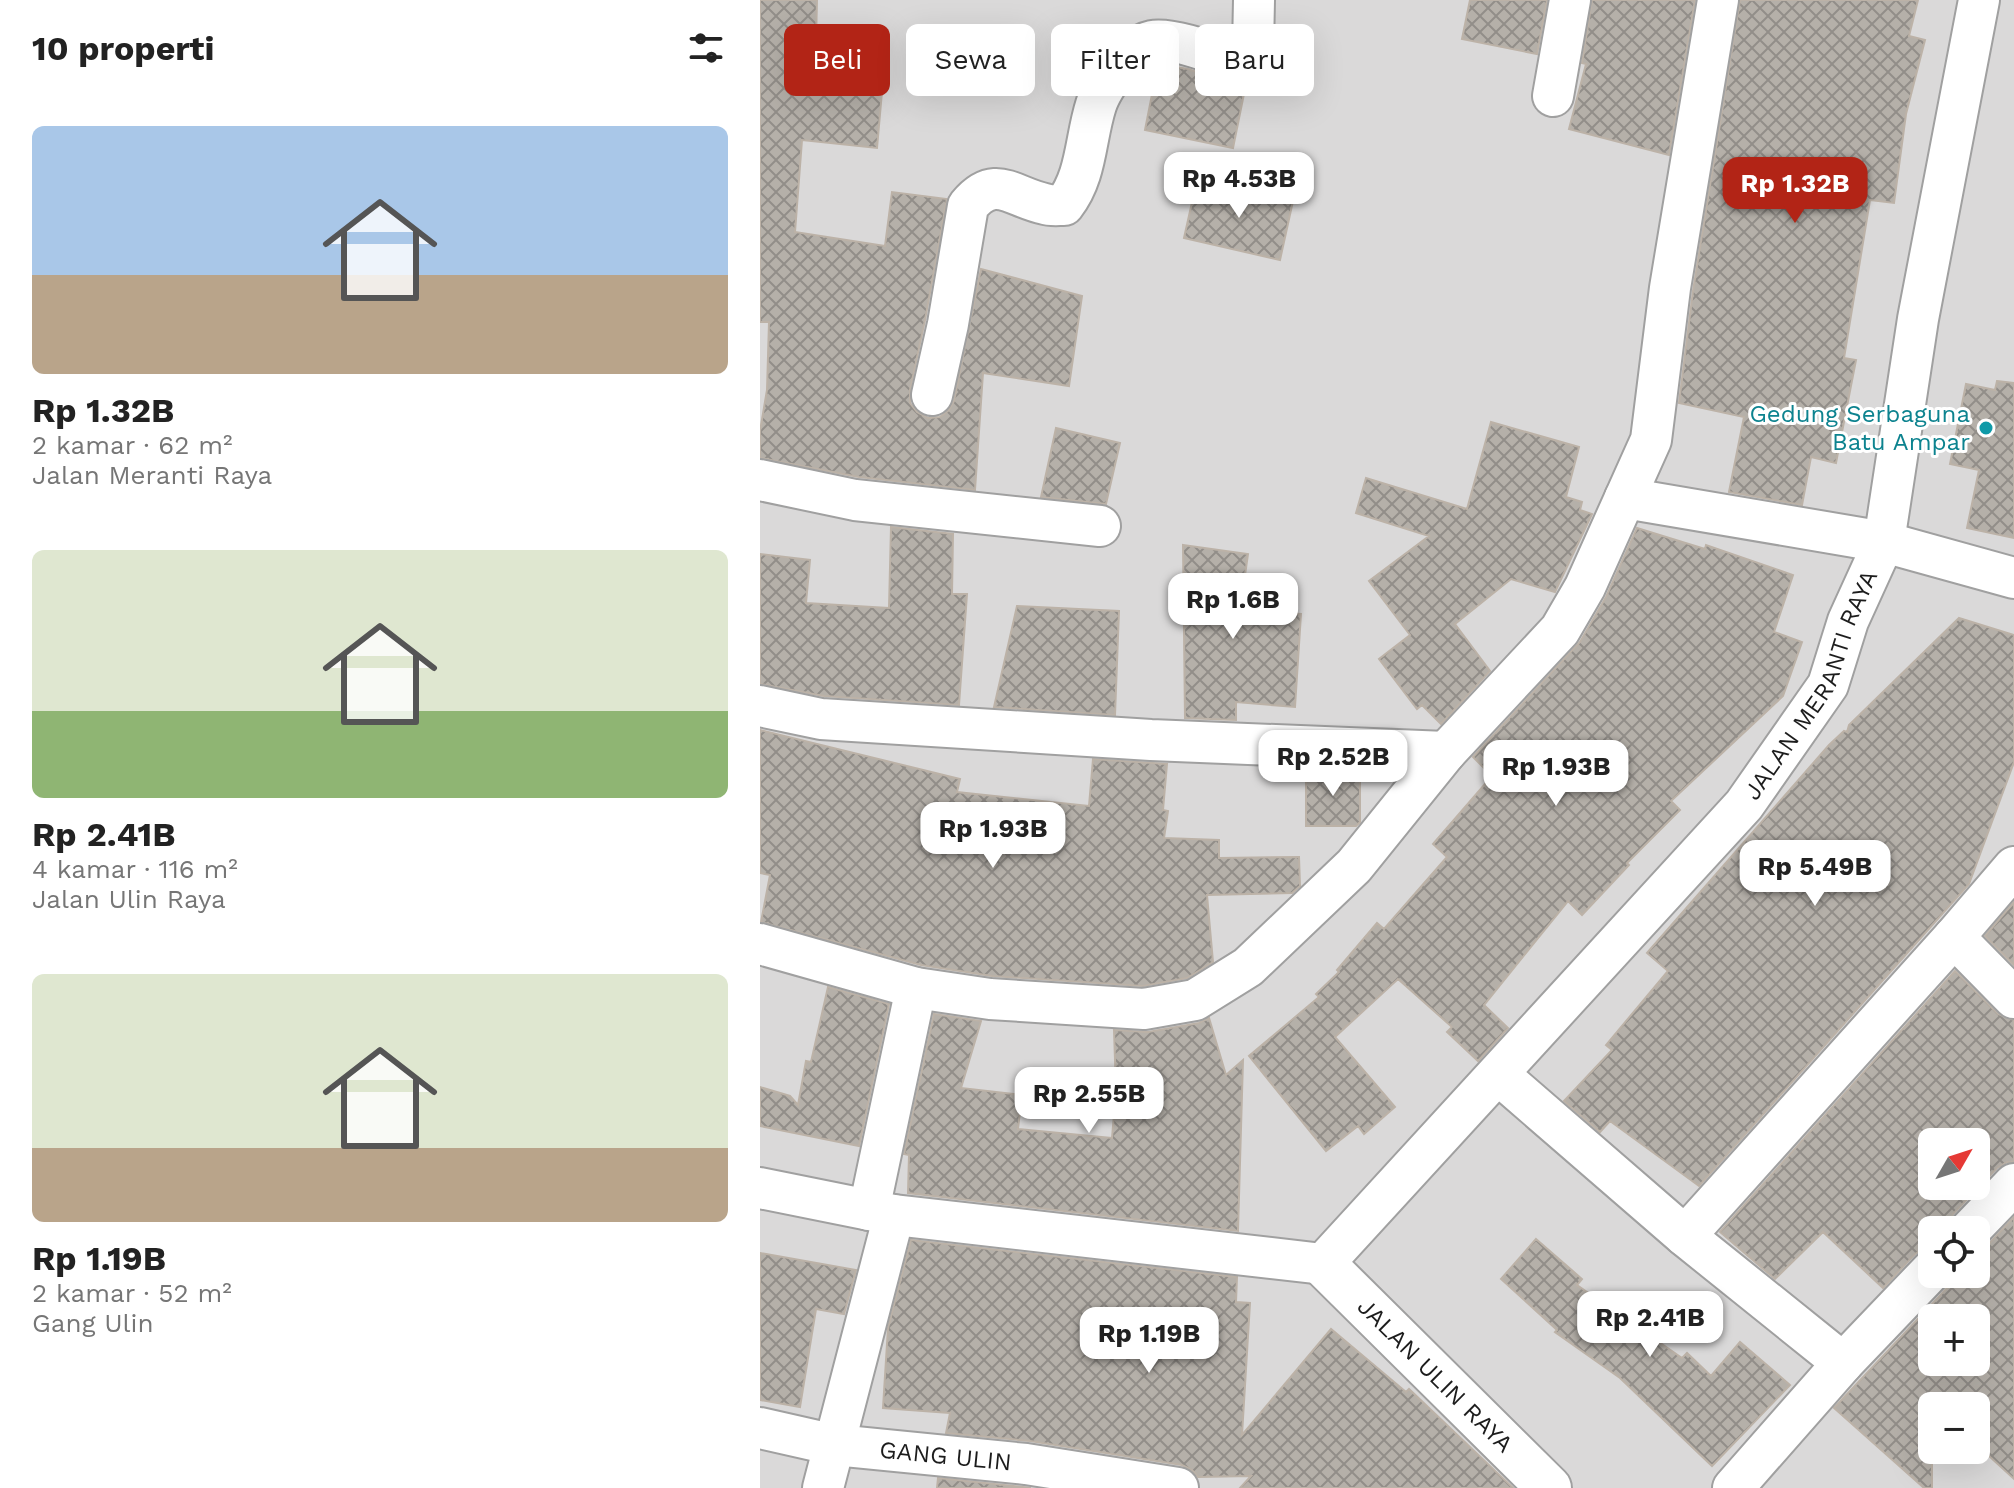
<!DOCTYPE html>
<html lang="id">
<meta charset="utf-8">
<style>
:root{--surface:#fff;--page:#f2f2f2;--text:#222;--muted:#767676;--accent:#b22416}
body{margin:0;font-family:"Work Sans",sans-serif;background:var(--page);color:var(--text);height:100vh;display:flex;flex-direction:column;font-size:30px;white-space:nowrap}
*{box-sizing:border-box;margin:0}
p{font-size:26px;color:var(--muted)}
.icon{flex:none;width:44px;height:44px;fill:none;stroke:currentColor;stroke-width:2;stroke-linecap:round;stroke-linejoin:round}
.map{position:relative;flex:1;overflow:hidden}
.side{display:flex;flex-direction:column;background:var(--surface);width:760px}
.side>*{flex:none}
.guide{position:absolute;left:24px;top:24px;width:760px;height:72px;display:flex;gap:16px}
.needle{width:52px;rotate:51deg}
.buttons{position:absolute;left:1158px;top:1128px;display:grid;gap:16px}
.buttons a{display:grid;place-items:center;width:72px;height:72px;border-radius:12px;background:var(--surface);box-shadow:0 8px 32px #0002;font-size:40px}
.price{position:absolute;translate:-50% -68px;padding:0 18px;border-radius:16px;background:#fff;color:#222;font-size:26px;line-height:52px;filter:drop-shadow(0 2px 4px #0008)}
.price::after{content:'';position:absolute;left:50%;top:48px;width:24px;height:18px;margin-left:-12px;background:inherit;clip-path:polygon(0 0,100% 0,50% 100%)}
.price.on{background:var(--accent);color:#fff}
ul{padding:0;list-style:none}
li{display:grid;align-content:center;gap:16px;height:424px;padding:0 32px}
li span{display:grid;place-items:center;height:248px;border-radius:12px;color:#555}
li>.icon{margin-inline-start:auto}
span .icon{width:144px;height:144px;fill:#fffc;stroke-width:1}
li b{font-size:34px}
h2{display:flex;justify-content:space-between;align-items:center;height:96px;padding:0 32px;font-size:34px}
.chip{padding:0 28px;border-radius:12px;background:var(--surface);box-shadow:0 8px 32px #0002;font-size:28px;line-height:72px}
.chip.on{background:var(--accent);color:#fff}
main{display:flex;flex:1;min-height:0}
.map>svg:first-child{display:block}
.residential{fill:#dad9d9;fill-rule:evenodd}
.building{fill:url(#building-cross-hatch);stroke:#bcb2a7;stroke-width:2;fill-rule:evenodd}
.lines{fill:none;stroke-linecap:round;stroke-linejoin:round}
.minor-casing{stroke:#a0a0a0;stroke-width:44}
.tertiary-casing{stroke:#a0a0a0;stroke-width:48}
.minor{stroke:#fff;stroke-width:40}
.tertiary{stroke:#fff;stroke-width:44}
.culture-dot{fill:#0f9aa8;stroke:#fff;stroke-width:3}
.labels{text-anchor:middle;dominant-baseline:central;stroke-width:6;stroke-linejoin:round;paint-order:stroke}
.culture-label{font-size:24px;fill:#0d838f;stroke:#fff;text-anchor:end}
.street-label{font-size:24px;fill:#1c1c1c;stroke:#fff}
</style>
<main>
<section class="side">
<h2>10 properti<svg class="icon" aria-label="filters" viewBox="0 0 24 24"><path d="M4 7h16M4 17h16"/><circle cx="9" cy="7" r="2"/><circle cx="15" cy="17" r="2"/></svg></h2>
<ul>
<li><span style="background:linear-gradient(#a9c7e8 60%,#b9a48a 0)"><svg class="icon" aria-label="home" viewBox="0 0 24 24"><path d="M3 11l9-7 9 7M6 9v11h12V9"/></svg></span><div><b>Rp 1.32B</b><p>2 kamar · 62 m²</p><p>Jalan Meranti Raya</p></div></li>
<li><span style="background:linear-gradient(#dfe7d0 65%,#8fb573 0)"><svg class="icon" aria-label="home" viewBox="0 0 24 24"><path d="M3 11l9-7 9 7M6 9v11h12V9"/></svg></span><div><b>Rp 2.41B</b><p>4 kamar · 116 m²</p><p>Jalan Ulin Raya</p></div></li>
<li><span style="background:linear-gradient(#dfe7d0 70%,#b9a48a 0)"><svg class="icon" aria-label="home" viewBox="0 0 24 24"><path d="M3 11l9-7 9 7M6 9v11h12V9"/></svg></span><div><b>Rp 1.19B</b><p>2 kamar · 52 m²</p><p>Gang Ulin</p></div></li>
</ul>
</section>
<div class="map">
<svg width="1254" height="1488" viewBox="0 0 1254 1488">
<defs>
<pattern id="building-cross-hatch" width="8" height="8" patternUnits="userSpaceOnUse" patternTransform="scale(2)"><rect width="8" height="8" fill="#b5b0a9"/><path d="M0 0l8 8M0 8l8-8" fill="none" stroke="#928e89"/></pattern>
</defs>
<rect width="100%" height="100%" fill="#eceae3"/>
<!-- residential -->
<path class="residential" d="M0 0H1254V1488H0ZM1172 1142H1216V1186H1172ZM1172 1230H1216V1274H1172ZM1172 1318H1216V1362H1172ZM1172 1406H1216V1450H1172Z"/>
<!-- building -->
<path class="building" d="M0 0H57L56 41 126 47 117 148 42 140 35 232 125 246 132 192 187 199 165 320 150 390V403L157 412 168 418 180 417 189 410 194 401 221 269 322 296 309 386 223 373 215 490 99 477 0 458V431L7 390 9 322H0Z
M710 0H787L777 54 702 39Z
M832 0H935L909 155 809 129 826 64 822 63Z
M980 0H1158L1149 36 1165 40 1146 114 1134 203 1110 200 1084 358 1096 360 1076 463 1051 457 1042 505 969 492 984 417 919 403 933 291Z
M398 64 428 69 469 83 486 84 473 148 385 130Z
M437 180 533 201 520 260 424 238Z
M1237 381 1254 383V538L1207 528 1219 470 1190 464 1206 384 1235 390Z
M731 422 819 447 806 497 822 502 820 510 832 514 795 592 751 579 695 624 730 671 681 724 662 705 657 709 619 659 650 635 609 581 669 536 596 513 606 478 707 509Z
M296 428 360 443 346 504 281 497Z
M131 527 193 534 192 594H207L199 705 64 696 0 684V554L50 560 46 603 129 608Z
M877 528 945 549 946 545 1033 575 1014 632 1042 642 1023 696 911 801 920 810 867 863 869 865 822 915 808 901 724 1005 748 1028 718 1061 687 1032 692 1027 638 979 575 1037 635 1107 604 1134 598 1126 566 1151 489 1056 559 997 556 994 579 972 577 970 617 923 624 929 687 857 673 844 732 776 713 757 820 642 846 597Z
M423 545 488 554 480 610 541 614 535 707 476 702V720L425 718Z
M257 606 359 611 355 715 234 707Z
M1199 618 1254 635V762L1209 884 939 1186 850 1121 840 1132 804 1101 852 1050 846 1045 908 971 887 953 1069 745 1084 731 1087 732 1089 725Z
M0 730 200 779 197 792 329 806 333 759 407 764 403 810 408 811 404 838 459 840V858L539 857 540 886 532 893 447 895 453 962 427 978 383 986 232 976 161 965 1 922 10 875 0 873Z
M546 769 600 772V822L596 826H546Z
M1254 902V965L1225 936Z
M1195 971 1238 1014 1254 1020V1162H1247L1237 1168 1193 1214 1188 1230H1172V1248H1165L1155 1254 1123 1288 1063 1232 1015 1279 960 1232ZM1172 1142H1216V1186H1172Z
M68 987 129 1004 99 1146 0 1126V1087L30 1096 38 1105 46 1061 51 1062Z
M174 1014 221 1021 201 1088 262 1095 258 1129 352 1138 356 1090 354 1030 388 1032 439 1023 449 1018 466 1075 483 1060 478 1231 148 1193 149 1155 144 1154Z
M1254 1217V1479L1216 1444V1406L1172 1404V1488H1164L1074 1408 1189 1286 1194 1274H1216V1252L1227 1246ZM1172 1318H1216V1362H1172Z
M776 1239 822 1279 817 1285 922 1358 927 1353 951 1376 980 1342 1030 1385 952 1466 860 1378 795 1332 797 1330 741 1279Z
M151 1240 477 1277 476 1302 490 1303 482 1435 571 1329 646 1392 649 1389 753 1488H480L491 1476 438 1477 432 1470 422 1465 270 1441 186 1433 190 1413 123 1408 128 1328Z
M0 1253 96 1270 84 1314 56 1309 40 1407 0 1400Z
M178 1478 263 1487 271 1488H177Z"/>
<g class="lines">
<!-- minor casing -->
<g class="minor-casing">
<g id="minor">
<path d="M793 96 810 0"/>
<path d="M172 395 188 324 208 206C235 173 252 197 285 204 291 206 298 205 304 205 327 176 325 139 336 105 340 92 350 78 358 67 367 57 378 44 392 41 412 37 457 54 477 62L488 60 493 48 494 0"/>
<path d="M0 480 95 500 340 526"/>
<path d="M865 498 1124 542 1254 578"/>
<path d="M0 706 61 719 391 740 686 752"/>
<path d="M1194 937 1254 998"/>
<path d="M0 944 156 988 230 999 384 1009 435 1000 488 967 594 866 686 752 800 630 825 587 891 440 910 288 958 0"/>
<path d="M738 1074 925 1236 1083 1363"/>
<path id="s1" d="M0 1188 134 1215 563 1264 984 805 1068 685 1088 621 1124 542 1158 319 1219 0"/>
<path d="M109 1210 156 988"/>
<path d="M1210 1230 1254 1184"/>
<path d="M925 1236 1194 937 1254 867"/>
<path id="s2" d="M0 1428 75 1445 266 1464 418 1488"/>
<path d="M63 1488 134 1215"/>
<path d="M973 1488 1083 1363 1172 1270"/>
</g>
</g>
<!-- tertiary casing -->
<g class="tertiary-casing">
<g id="tertiary">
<path id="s3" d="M563 1264 789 1488"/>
</g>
</g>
<!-- minor -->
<use href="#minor" class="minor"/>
<!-- tertiary -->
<use href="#tertiary" class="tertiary"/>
</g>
<!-- markers -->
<circle class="culture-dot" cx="1226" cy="428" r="8"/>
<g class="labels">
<!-- culture labels -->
<g class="culture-label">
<text x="1210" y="414">Gedung Serbaguna<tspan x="1210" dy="28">Batu Ampar</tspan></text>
</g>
<!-- street labels -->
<g class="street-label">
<text stroke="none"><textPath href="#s1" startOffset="1330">JALAN MERANTI RAYA</textPath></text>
<text stroke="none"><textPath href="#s3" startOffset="158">JALAN ULIN RAYA</textPath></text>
<text stroke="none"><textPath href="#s2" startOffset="188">GANG ULIN</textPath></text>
</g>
</g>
</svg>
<div class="buttons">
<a><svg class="needle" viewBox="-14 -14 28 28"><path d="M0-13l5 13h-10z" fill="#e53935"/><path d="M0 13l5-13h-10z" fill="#767676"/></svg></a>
<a><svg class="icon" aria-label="locate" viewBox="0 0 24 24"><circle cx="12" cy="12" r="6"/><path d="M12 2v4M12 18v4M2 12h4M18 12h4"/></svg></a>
<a>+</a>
<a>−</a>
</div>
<b class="price" style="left:479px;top:220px">Rp 4.53B</b>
<b class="price on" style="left:1035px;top:225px">Rp 1.32B</b>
<b class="price" style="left:473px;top:641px">Rp 1.6B</b>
<b class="price" style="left:573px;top:798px">Rp 2.52B</b>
<b class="price" style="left:796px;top:808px">Rp 1.93B</b>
<b class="price" style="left:233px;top:870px">Rp 1.93B</b>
<b class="price" style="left:1055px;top:908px">Rp 5.49B</b>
<b class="price" style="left:329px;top:1135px">Rp 2.55B</b>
<b class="price" style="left:890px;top:1359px">Rp 2.41B</b>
<b class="price" style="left:389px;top:1375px">Rp 1.19B</b>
<div class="guide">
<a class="chip on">Beli</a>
<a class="chip">Sewa</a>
<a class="chip">Filter</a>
<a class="chip">Baru</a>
</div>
</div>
</main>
